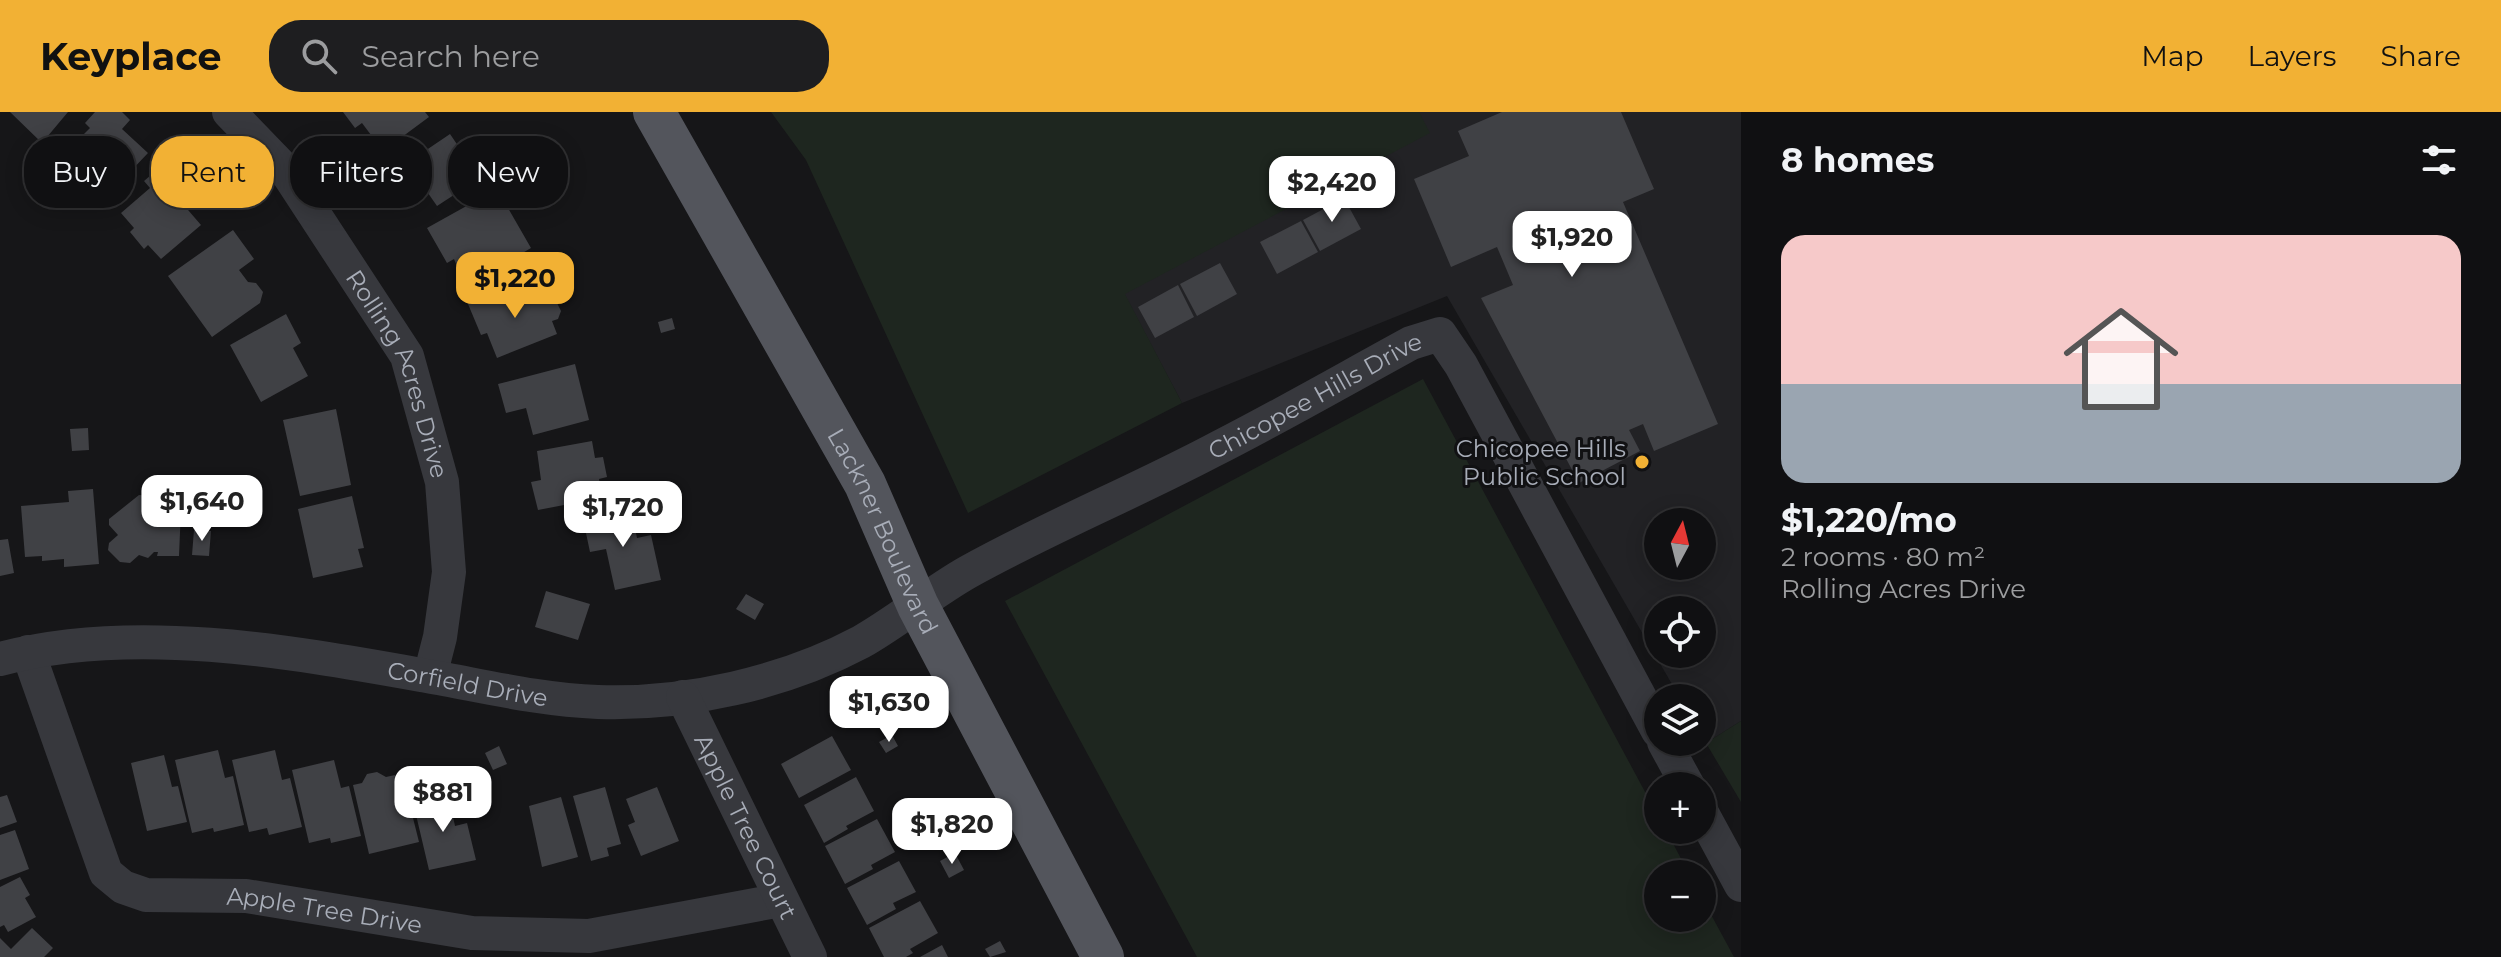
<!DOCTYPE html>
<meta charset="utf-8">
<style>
:root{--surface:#101012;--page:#1e1e20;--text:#f1f3f6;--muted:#9c9d9f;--line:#303032;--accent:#f2b134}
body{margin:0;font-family:Montserrat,sans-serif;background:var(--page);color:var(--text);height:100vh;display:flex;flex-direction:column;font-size:30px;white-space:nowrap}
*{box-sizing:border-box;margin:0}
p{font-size:26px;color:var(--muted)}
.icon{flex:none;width:44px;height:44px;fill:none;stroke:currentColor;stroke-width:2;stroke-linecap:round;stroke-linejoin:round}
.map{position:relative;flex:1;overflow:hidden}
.panel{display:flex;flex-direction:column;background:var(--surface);width:760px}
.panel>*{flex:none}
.top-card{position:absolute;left:24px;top:24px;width:760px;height:72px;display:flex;gap:16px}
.needle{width:52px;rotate:7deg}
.tools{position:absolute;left:1644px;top:396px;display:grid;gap:16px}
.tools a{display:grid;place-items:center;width:72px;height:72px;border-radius:50%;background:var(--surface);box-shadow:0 4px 20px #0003,0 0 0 2px var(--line);font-size:40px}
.price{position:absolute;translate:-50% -68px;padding:0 18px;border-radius:16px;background:#fff;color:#222;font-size:26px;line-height:52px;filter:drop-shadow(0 2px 4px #0008)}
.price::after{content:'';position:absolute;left:50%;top:48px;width:24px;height:18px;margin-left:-12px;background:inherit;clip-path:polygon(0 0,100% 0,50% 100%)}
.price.current{background:var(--accent);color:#111}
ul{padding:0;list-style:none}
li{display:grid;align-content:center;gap:16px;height:424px;padding:0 40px}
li+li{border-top:2px solid var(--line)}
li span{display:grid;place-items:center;height:248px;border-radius:24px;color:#555}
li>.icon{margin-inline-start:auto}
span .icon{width:144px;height:144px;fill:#fffc;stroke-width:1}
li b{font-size:34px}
h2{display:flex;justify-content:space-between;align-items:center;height:96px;padding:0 40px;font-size:34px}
.pill{padding:0 28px;border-radius:32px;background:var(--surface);box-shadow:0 4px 20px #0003,0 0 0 2px var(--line);font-size:28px;line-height:72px}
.pill.current{background:var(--accent);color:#111}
header{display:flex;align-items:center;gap:48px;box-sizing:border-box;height:112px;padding:0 40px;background:var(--accent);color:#111}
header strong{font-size:38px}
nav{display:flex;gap:44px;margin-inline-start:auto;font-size:28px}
.search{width:560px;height:72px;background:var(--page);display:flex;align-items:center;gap:20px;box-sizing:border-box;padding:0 28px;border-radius:32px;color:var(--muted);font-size:30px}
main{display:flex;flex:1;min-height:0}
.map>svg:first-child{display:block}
.built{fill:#222225;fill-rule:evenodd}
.green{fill:#1e261f}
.building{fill:#404145}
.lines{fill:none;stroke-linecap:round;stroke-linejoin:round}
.minor{stroke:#37383d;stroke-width:34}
.major{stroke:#53555c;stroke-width:42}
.poi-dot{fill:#f2b134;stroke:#111113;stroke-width:3}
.labels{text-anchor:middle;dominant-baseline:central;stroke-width:6;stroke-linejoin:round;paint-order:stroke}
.street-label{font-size:24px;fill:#a8adb8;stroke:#111113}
.poi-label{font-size:24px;fill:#a8adb8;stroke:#111113;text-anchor:end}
</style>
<header>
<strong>Keyplace</strong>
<div class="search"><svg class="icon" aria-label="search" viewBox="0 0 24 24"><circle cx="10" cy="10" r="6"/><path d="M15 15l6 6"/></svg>Search here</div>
<nav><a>Map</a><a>Layers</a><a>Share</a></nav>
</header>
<main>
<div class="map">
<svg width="1741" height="845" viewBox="0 0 1741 845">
<rect width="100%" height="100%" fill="#161618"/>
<!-- built -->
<path class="built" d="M1028 0H1741V609L1706 631 1702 624V586H1680L1447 184 1182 291ZM1658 410H1702V454H1658ZM1658 498H1702V542H1658Z"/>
<!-- green -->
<path class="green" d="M771 0H1419L1430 21 1125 182 1182 291 968 401 806 48Z
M1423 267 1658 704V718H1666L1689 762H1658V806H1702V786L1734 845H1197L1005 489Z
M1741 609V690L1706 631Z"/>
<!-- building -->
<path class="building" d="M10 0H68L42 31Z
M95 0H122L130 8 122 17 148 41 109 82 96 70 91 76 74 61 80 55 65 41 90 16 85 11Z
M343 0H425L429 5 383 39 362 11 355 16Z
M1502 0H1621L1654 77 1623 90 1718 312 1654 339 1643 312 1629 318 1640 339 1579 371 1481 186 1513 173 1497 135 1451 155 1414 67 1469 44 1458 19Z
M450 22 480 66 437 94 421 71 405 82 387 56 415 37 419 43Z
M171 46 198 77 182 91 201 113 161 147 148 133 144 137 130 120 134 116 121 101 150 76 144 69Z
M497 77 531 136 514 146 516 150 499 160 496 155 489 160 492 164 471 176 468 170 463 169 454 147 447 151 427 116Z
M1344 86 1361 117 1320 139 1303 108Z
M1301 109 1318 140 1277 162 1260 130Z
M233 118 254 147 239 158 248 170 256 171 263 180 260 191 212 225 168 164Z
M1220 151 1237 182 1197 204 1180 172Z
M1178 173 1194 205 1155 226 1138 195Z
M538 174 544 190 550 188 557 191 561 199 558 207 552 209 557 222 497 246 487 221 481 223 468 192 501 179 504 188Z
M286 202 301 231 293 236 308 264 261 290 230 233Z
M672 206 675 217 661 221 658 210Z
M575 252 589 308 533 323 526 296 506 301 498 272Z
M336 297 351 373 300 384 283 308Z
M88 316 89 338 72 339 70 317Z
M592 329 595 346 603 345 607 365 599 367 601 378 583 382 585 389 538 398 531 370 541 368 537 339Z
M154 372 182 373 179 444H157L158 440H154L148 446 139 443 130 451 120 450 108 438 109 431 118 423 109 413V407L139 383 153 384Z
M93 377 99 452 64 455V447L42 449V444L25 445 21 394 69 390 68 379Z
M352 384 364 436 358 437 363 455 313 466 298 397Z
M631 397 637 426 651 423 661 468 615 478 606 437 590 440 583 407Z
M194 418 211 419 209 444 192 443Z
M8 427 14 461 0 464V428Z
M546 479 590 492 578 528 535 515Z
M746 482 764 492 755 508 736 497Z
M892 623 898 634 886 641 879 630Z
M832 624 851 658 799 686 781 652Z
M499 634 507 652 493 658 485 641Z
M218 638 225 666 233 664 244 713 214 720 213 716 192 721 175 648Z
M275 638 282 668 290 666 302 715 269 723 267 716 249 720 232 648Z
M164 643 172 675 178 674 187 710 147 719 131 651Z
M334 648 341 676 349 674 361 724 331 731 330 726 309 731 292 658Z
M377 660 386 665 395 663 402 695 410 694 419 730 369 742 353 673 362 671 367 662Z
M856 665 874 699 846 714 848 717 824 731 804 693Z
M605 675 621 732 607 736 609 744 591 749 573 684Z
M657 675 679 729 641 744 628 713 635 710 626 687Z
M448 682 455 714 467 711 476 748 429 758 413 690Z
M7 683 17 710 0 716V685Z
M561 685 578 745 542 755 529 694Z
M877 707 895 740 871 753 873 757 845 772 825 734Z
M15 718 29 757 0 768V723Z
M955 741 964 758 949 766 940 749Z
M899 749 916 780 893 791 896 797 867 813 847 776Z
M20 765 30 783 25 786 36 805 8 820 4 813 0 815V775Z
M920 789 938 821 910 837 913 841 906 845H884L869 816Z
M32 816 53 836 44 845H0V826L11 837Z
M1000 829 1006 840 990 845 985 837Z
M942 833 948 845H920Z"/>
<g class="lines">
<!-- minor -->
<g class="minor">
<path id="s1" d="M229 0 286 59 407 244 442 370 449 460 440 525 430 564"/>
<path id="s2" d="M28 540 106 761 123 775 146 783 246 784 472 821 589 824 781 788"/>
<path id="s3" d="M0 547C134 511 292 540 427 564 484 574 540 588 598 590 686 593 784 571 861 530 898 509 931 481 968 460 1047 416 1132 381 1212 339 1279 305 1345 267 1411 231L1440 222 1461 253 1658 619"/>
<path id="s4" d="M683 585 810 845"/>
<path d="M1664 630 1688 674"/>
<path d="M1702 701 1741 773"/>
</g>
<!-- major -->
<path class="major" id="s5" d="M654 0 865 372 918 494 1103 845"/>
</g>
<!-- markers -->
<circle class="poi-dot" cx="1642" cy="350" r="8"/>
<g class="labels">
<!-- street labels -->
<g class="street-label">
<text stroke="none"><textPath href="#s1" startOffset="316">Rolling Acres Drive</textPath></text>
<text stroke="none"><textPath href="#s3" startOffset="1394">Chicopee Hills Drive</textPath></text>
<text stroke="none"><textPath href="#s5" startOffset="478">Lackner Boulevard</textPath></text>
<text stroke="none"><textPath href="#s3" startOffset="472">Corfield Drive</textPath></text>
<text stroke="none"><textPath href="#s4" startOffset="144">Apple Tree Court</textPath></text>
<text stroke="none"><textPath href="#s2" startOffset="460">Apple Tree Drive</textPath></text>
</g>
<!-- poi labels -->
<g class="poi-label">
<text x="1626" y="336">Chicopee Hills<tspan x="1626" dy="28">Public School</tspan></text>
</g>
</g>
</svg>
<div class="tools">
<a><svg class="needle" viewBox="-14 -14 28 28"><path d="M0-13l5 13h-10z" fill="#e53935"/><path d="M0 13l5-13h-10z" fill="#9c9d9f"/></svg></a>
<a><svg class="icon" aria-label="locate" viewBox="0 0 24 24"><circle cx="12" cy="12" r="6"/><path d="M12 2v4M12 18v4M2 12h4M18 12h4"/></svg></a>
<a><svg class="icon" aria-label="layers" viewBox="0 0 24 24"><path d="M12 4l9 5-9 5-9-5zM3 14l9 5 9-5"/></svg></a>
<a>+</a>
<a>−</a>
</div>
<b class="price" style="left:1332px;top:112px">$2,420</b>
<b class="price" style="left:1572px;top:167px">$1,920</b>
<b class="price current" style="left:515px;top:208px">$1,220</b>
<b class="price" style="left:202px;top:431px">$1,640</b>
<b class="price" style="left:623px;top:437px">$1,720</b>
<b class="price" style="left:889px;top:632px">$1,630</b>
<b class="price" style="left:443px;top:722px">$881</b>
<b class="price" style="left:952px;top:754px">$1,820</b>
<div class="top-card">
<a class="pill">Buy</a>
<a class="pill current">Rent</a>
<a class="pill">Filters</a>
<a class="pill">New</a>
</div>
</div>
<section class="panel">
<h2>8 homes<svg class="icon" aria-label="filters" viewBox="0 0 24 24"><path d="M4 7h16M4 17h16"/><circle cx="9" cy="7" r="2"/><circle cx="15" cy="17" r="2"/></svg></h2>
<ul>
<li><span style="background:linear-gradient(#f6c9c9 60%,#9aa5b1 0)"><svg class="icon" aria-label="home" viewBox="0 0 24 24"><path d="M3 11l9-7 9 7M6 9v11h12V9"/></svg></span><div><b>$1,220/mo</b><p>2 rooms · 80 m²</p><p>Rolling Acres Drive</p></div></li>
</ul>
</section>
</main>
